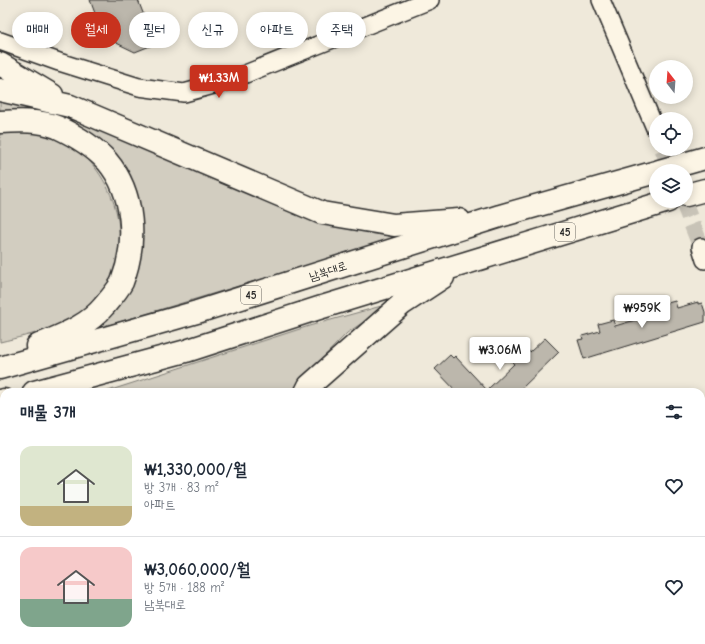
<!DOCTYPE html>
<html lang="ko">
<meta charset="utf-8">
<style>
:root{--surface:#fff;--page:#f6f6f7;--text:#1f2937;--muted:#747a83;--line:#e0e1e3;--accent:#c8321e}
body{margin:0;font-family:"Comic Neue","Poor Story",sans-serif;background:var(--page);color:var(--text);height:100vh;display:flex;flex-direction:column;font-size:15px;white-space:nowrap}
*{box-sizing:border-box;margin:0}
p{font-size:13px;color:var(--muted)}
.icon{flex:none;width:22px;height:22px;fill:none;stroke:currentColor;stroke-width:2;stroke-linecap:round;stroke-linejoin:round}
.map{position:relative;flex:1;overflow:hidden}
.side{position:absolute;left:0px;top:388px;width:705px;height:256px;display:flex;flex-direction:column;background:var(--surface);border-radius:12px 12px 0 0;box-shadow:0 2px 10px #0003}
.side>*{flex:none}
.banner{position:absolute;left:12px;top:12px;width:400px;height:36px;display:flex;gap:8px}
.needle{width:26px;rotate:343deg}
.controls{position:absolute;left:649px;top:60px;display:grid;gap:8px}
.controls a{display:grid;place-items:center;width:44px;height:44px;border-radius:50%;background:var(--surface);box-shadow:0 2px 10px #0003;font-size:20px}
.price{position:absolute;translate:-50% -34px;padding:0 9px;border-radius:4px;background:#fff;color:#222;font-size:13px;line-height:26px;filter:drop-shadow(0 1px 2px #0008)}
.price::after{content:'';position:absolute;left:50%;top:24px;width:12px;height:9px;margin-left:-6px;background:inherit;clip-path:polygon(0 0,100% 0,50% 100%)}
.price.active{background:var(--accent);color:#fff}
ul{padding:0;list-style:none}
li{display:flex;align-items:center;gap:12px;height:100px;padding:0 20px}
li+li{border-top:1px solid var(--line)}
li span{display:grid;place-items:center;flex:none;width:112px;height:80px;border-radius:12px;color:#555}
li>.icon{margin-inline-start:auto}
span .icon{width:48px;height:48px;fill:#fffc;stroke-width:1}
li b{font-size:17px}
h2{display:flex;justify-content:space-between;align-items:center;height:48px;padding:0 20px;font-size:17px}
.tag{padding:0 14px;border-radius:18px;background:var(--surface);box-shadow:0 2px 10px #0003;font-size:14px;line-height:36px}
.tag.active{background:var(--accent);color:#fff}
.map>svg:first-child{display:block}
.green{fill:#d2cdc0;stroke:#7e7c76}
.building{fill:#bcb7ac;stroke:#2b2b2b}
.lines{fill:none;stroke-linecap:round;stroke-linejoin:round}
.street-tunnel{stroke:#c8c3b7;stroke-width:17;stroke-dasharray:17 8;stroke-linecap:butt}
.street-casing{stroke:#2b2b2b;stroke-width:20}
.primary-casing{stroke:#2b2b2b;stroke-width:25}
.highway-casing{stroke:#2b2b2b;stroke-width:25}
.street{stroke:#fcf5e5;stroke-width:17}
.primary{stroke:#fcf5e5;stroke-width:22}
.highway{stroke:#fcf5e5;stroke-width:22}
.labels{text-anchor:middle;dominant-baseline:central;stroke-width:3;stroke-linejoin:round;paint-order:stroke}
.shield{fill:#fcf5e5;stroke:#6a6863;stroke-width:1}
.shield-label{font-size:11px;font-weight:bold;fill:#2b2b2b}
.street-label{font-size:12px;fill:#2b2b2b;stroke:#fcf5e5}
</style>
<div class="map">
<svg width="705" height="644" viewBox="0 0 705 644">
<rect width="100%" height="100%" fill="#efe9da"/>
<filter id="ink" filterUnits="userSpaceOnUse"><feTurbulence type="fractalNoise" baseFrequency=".025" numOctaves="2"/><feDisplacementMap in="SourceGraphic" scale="8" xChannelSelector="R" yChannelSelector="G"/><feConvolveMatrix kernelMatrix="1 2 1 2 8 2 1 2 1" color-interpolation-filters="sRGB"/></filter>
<g filter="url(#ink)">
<!-- green -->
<path class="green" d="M0 98 50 111 48 116 0 113Z
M78 122 84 123 299 216 332 226 408 235 99 328 114 312 128 292 140 253 142 227 138 204 75 127Z
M17 129C37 133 58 134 74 147 121 182 138 257 94 302 69 327 33 334 0 342V131Z
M385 305 386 307 347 333 305 376 294 392H105L309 326Z
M4 428V493L0 482V431Z
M49 640H204L202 644H50Z"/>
<!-- building -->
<path class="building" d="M90 0H138L155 44 135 52 104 37Z
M675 301 677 308 698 302V304L702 303 705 312V322L584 359 578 340 583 339 582 336 600 331 598 324 613 320 615 326 662 312 660 305Z
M545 338 559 352 518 392H457L435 369 450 355 453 358 455 356 487 390 514 364 511 361 525 347 530 352Z"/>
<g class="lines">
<!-- street-tunnel -->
<path class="street-tunnel" d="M663 149 672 171
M683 201 701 247"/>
<!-- street casing -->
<g class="street-casing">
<path id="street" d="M601 0 655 128
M0 41 59 62 139 87 184 93 228 81 430 0
M701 247 705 260"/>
</g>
<!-- primary casing -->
<g class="primary-casing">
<path id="primary" d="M0 559 4 570
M30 640 32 644"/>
</g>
<!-- highway casing -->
<g class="highway-casing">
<path id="highway" d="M0 64 52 95
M0 90 70 106 322 213 394 225 459 220
M0 122C19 121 39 120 57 127 74 135 94 147 107 161 135 194 137 243 122 282 118 290 110 299 104 306 87 327 60 336 37 346
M659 171 705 158
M686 195 705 190
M0 368 197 312 500 216 656 172
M34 392 186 351 319 308 668 201
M306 392 309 386 402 304 443 277
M0 401 4 400
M0 537 4 542
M207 644 209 640"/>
</g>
<!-- street -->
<use href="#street" class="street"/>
<!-- primary -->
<use href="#primary" class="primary"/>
<!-- highway -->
<use href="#highway" class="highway"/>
</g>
</g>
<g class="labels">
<!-- shield labels -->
<g class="shield">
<rect x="555" y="223" width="20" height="18" rx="3"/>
<rect x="241" y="286" width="20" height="18" rx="3"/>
</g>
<g class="shield-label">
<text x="565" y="232">45</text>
<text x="251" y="295">45</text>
</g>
<!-- street labels -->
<g class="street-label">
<text transform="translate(328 271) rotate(-18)">남북대로</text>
</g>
</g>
</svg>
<div class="controls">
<a><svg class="needle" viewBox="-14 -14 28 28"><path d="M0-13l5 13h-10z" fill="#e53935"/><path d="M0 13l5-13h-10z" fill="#747a83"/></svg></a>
<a><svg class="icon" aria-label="locate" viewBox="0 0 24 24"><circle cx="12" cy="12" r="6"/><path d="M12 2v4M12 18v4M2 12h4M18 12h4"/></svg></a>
<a><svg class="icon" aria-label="layers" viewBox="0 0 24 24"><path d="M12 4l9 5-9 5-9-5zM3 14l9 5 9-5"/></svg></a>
</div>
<b class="price active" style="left:219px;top:99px">₩1.33M</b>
<b class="price" style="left:642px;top:329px">₩959K</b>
<b class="price" style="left:500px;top:371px">₩3.06M</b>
<div class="banner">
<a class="tag">매매</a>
<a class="tag active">월세</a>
<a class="tag">필터</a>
<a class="tag">신규</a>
<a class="tag">아파트</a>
<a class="tag">주택</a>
</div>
<section class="side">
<h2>매물 3개<svg class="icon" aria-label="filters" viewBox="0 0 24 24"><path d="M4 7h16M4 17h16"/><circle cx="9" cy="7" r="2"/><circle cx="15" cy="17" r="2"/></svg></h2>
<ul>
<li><span style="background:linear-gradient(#dfe7d0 75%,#c2b280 0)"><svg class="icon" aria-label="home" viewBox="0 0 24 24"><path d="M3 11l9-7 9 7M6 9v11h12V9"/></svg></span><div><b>₩1,330,000/월</b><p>방 3개 · 83 m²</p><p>아파트</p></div><svg class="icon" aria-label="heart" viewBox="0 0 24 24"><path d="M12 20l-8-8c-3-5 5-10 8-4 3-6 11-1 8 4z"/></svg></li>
<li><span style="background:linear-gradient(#f6c9c9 65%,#7fa58c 0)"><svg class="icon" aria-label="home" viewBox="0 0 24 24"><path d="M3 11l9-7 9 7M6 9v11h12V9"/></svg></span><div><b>₩3,060,000/월</b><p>방 5개 · 188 m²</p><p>남북대로</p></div><svg class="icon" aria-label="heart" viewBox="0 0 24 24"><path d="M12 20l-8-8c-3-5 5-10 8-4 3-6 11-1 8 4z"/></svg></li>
</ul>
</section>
</div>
